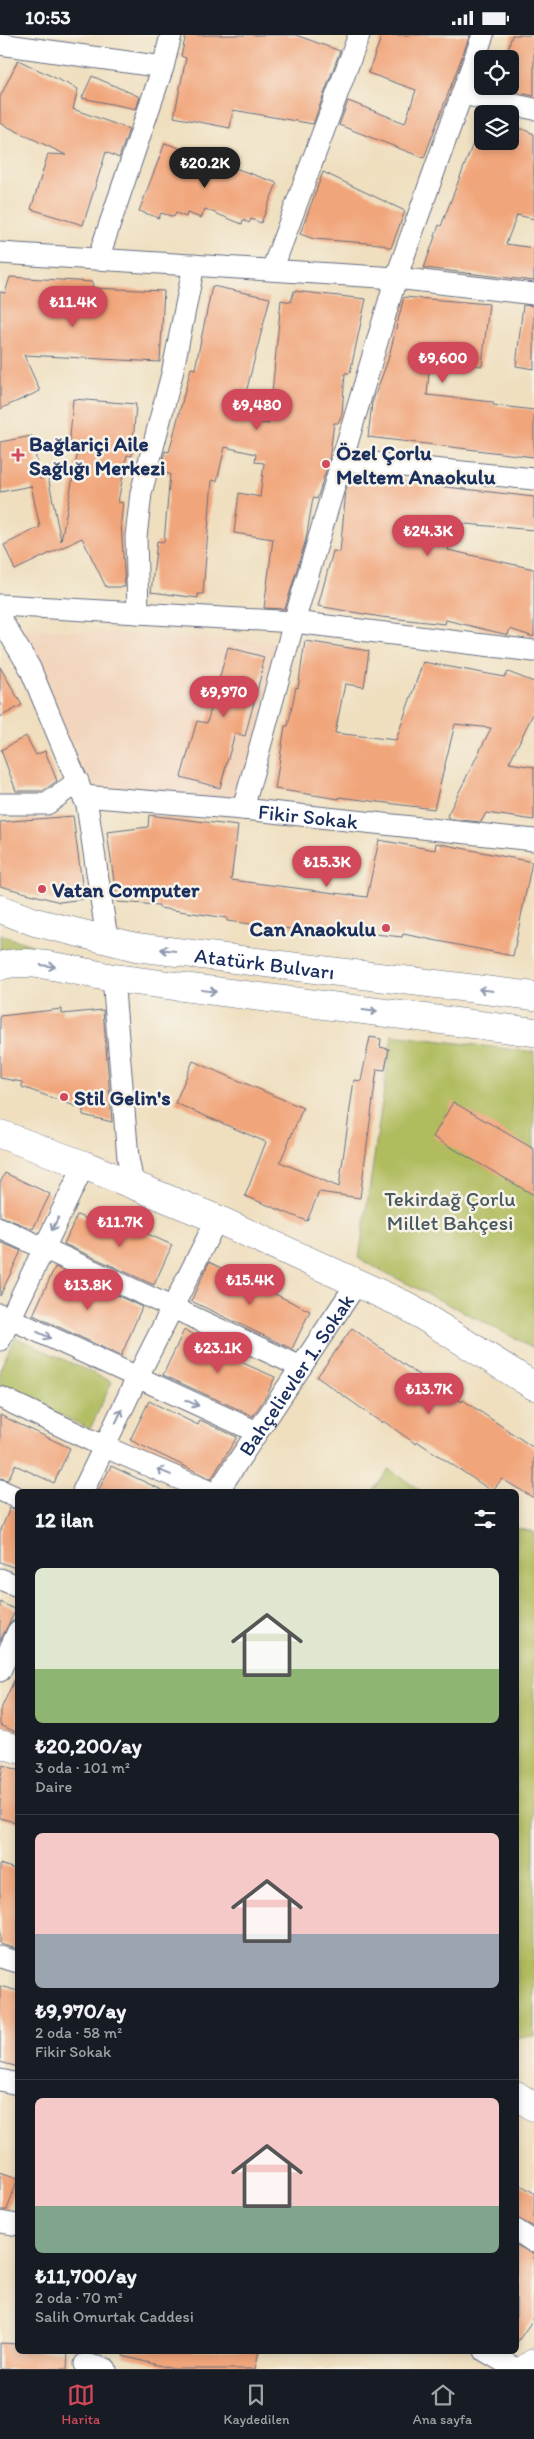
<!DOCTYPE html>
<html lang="tr">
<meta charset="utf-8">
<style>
:root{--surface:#171b24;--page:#20242c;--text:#f1f3f6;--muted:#9ea1a6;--line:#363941;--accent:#d1495b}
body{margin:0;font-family:Itim,sans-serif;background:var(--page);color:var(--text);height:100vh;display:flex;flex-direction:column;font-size:19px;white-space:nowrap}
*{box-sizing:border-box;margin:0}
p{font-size:16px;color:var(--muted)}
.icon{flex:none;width:28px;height:28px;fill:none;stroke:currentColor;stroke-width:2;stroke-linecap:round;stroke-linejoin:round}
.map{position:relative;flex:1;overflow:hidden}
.side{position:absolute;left:15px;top:1454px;width:504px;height:865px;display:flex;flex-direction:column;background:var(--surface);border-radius:8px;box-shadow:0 2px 8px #0003}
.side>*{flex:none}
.buttons{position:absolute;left:474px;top:15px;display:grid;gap:10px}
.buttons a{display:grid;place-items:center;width:45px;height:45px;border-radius:8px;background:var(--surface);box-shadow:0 2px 8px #0003;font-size:25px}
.price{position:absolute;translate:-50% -42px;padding:0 11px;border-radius:18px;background:var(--accent);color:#fff;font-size:16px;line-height:32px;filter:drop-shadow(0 1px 2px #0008)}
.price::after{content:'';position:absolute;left:50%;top:30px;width:15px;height:11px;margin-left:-8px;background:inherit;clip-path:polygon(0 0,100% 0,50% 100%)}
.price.current{background:#222;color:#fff}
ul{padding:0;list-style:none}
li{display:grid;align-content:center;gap:10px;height:265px;padding:0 20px}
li+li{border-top:1px solid var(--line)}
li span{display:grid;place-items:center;height:155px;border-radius:8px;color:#555}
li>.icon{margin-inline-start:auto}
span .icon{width:90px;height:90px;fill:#fffc;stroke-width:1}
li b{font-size:21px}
h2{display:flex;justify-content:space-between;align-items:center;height:60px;padding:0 20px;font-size:21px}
.status{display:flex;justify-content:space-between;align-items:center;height:35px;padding:0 25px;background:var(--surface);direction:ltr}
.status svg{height:14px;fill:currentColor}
.tab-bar{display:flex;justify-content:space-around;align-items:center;height:70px;border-top:1px solid var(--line);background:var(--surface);font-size:14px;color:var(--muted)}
.tab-bar a{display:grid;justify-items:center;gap:2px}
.tab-bar .current{color:var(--accent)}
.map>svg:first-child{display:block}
.built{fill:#f2d5bd}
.green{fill:#b1bc5e;stroke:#66765e}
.building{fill:#f1a57a}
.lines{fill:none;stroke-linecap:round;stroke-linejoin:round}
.minor-casing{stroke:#656d80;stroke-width:23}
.tertiary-casing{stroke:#656d80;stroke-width:29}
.secondary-casing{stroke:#656d80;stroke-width:29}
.primary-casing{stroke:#656d80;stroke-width:29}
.minor{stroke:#fff;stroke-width:21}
.tertiary{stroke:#fff;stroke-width:28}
.secondary{stroke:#fff;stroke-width:28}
.primary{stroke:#fff;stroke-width:28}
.oneway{stroke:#8d97ae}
.poi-dot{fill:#d1495b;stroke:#f7f3e8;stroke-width:2}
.labels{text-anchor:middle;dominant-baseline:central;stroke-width:5;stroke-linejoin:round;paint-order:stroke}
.poi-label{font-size:21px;font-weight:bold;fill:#1b2f5e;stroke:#f7f3e8;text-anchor:start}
.street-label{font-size:21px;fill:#1b2f5e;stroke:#f7f3e8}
.park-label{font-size:21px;fill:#48595e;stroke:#f7f3e8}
</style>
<div class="status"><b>10:53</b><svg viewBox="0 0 49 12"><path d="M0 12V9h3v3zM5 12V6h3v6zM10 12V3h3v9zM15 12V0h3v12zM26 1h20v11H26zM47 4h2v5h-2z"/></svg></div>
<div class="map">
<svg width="534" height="2334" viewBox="0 0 534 2334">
<rect width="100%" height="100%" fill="#f7f3e8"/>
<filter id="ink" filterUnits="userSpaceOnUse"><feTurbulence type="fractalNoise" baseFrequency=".02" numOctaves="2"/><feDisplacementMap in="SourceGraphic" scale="10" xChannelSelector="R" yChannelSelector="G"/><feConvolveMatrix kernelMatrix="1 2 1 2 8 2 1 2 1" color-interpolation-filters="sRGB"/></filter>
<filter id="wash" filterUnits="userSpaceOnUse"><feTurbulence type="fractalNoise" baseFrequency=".0096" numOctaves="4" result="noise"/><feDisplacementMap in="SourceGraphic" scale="20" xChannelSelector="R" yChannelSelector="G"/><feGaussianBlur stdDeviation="1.12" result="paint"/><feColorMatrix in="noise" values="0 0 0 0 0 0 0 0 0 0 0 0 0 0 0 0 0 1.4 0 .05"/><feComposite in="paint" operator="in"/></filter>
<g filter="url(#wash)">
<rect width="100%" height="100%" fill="#efdfbf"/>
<!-- built -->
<path class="built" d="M20 593 283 607 239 769 87 751Z"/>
<!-- green -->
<path class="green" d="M0 900 51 916 50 918 0 915Z
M392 1000 534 1017V1313L359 1224Z
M15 1302 112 1347 90 1394 0 1352V1334Z
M389 1434 421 1456H373Z
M516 1493 534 1497V2001L516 2003Z"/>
<g id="blocks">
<!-- building -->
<path class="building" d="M186 0H296L340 16 313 89 233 75 230 93 174 82 186 23 181 21Z
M382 0H470L424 123 339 90 348 66 405 88 416 55 368 38Z
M512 0H534V61L510 56 512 16 508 15Z
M18 25 78 54 73 74 129 94 119 123 106 117 83 190 31 174 48 119 66 120 0 88V62Z
M92 41 140 62 136 74 82 63Z
M510 93 518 96 520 93 534 99V184L517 180 506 209 534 213V246L424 233 439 190 441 191 474 106H510Z
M165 108 277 148 261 188 251 184 249 188 243 185 242 189 205 174 201 183 187 178 186 182 176 178 174 182 161 178 159 183 139 176Z
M323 137 405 176 391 213 380 209 314 204 300 199Z
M10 242 93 247 92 253 164 256 160 327 24 320 40 356 0 374V257L5 258Z
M212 251 270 263 239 385 269 389 281 265 291 267 294 256 366 264 350 338H345L342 379 338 388H334L329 426 317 464 313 463 306 504 285 574 264 573 273 504 234 498 239 458 260 462 264 428 255 427 256 419 225 412 217 446 212 445 203 559H198V563L151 557 157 506 164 507 170 439 160 438 165 416 169 417 191 333 195 334Z
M404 262 489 269 482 331 430 327 427 360 493 367V370L534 375V422L368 402 372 368 388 325Z
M523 270 534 271V334L516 331Z
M73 364 136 369 132 421 127 420 118 467 123 468 121 487 125 552H106L82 503 15 535 4 510 40 492 31 451 0 457V407L32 401 40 444 48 442 61 506 78 416H69Z
M350 441 534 462V495L454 488 448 515 534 534V602L510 594 508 600 446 585 445 589 381 582 318 571 333 516 340 517 346 455Z
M305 606 369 616 364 652 345 649 335 698 396 705 423 627 505 642 508 637 534 647V677L509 728 534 732V785L486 778 481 787 452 784 447 781 491 693 455 689 434 774 339 762V764L275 754 285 691H288L296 652 298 653Z
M228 612 264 622 261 633H263L245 701 235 698 220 753 181 742 197 686 207 688Z
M0 632 22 670 0 682Z
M26 701 36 720 45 716 57 746 43 756H16L1 715Z
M149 780 238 791 231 845 367 862 379 805 435 815 436 808 532 827 513 921 403 899 402 902 348 896 347 901 227 886V883L159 873V870L117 867 107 797 148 792Z
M73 781 84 864 60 867 0 851V787Z
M62 974V979L103 975 112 1087 83 1080V1074L22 1052V1047L0 1043V981Z
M370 1002 381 1004 380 1012 389 1014 385 1035 377 1034 360 1163 319 1157 307 1186 245 1161 266 1107 175 1068 193 1026 303 1073 280 1127 339 1152 354 1045 361 1046Z
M453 1067 534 1114V1160L433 1102Z
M5 1138 50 1159 33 1194 0 1181V1148Z
M77 1180 128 1201 132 1192 172 1210 154 1250 64 1209Z
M0 1207 21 1216 0 1261Z
M209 1227 310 1276 292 1314 191 1266Z
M55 1232 142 1272 121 1321 33 1280Z
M352 1293 423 1343 424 1341 462 1367 463 1365 534 1413V1463L502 1444 492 1456 418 1407 416 1409 383 1386 382 1388 317 1342Z
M184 1295 222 1312 220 1318 275 1342 268 1358 253 1381 163 1340Z
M149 1366 198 1390 200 1385 237 1402 211 1444 130 1405Z
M0 1380 70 1413 54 1448 15 1430 8 1445 0 1443Z
M111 1431 164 1456H98Z
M10 1473 18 1475V1534L0 1527V1497Z
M0 1567 16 1575 0 1606Z
M18 1637V1698L0 1690V1676Z
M3 1730 18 1735V1788L0 1783V1747Z
M0 1829 18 1835V1914L0 1909Z
M0 1951 18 1956V2032L0 2027Z
M0 2137 18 2143 7 2175H0Z
M516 2147 534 2158V2192L516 2183Z
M516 2210 534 2219V2283L516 2309Z
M0 2308 18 2309V2316H68L67 2334H0Z
M124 2316H259L255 2334H173L123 2321Z"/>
</g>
</g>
<g filter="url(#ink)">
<use href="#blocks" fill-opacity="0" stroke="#656d80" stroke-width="1"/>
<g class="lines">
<!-- minor casing -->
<g class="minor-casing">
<g id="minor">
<path d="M0 9 163 32"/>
<path d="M462 59 534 74"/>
<path d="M0 218 396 243 534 259"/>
<path d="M98 224 163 32 171 0"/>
<path d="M272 235 359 0"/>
<path d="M342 425 534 444"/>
<path d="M0 570 294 587 534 616"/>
<path d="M138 578 136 502 141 458 172 339 194 230"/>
<path d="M0 583 30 633 87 770 107 904"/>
<path id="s1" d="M83 761 243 774 534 805"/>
<path d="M0 769H47L78 746"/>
<path d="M243 774 294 587 396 243 483 0"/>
<path d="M113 943 128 1123 133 1149"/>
<path d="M0 1193 301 1332"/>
<path d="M0 1279 257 1397"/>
<path d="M0 1305 84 1130"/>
<path d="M0 1362 105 1412 208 1456"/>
<path d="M0 1455 18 1463"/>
<path d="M83 1456 137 1343 217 1184"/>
<path id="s2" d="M218 1456 357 1248"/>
<path d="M0 1544 18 1551"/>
<path d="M0 1636 18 1596"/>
<path d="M0 1922 18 1927"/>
<path d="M0 2045 18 2049"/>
<path d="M0 2187 18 2190"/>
<path d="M516 2195 534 2207"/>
<path d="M485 2316 516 2334"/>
<path d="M85 2329 106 2334"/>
</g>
</g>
<!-- tertiary casing -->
<g class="tertiary-casing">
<path id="tertiary" d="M525 2334 534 2328"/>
</g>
<!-- secondary casing -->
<g class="secondary-casing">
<path id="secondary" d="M0 1709 18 1714
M516 2060 534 2072"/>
</g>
<!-- primary casing -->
<g class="primary-casing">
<g id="primary">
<path id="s3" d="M0 874 35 887 136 912 534 961"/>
<path d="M0 931C27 921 84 938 113 943L534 997"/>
<path d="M0 1099 84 1130 217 1184 405 1270 534 1351"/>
</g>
</g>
<!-- minor -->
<use href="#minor" class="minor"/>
<!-- tertiary -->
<use href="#tertiary" class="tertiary"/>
<!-- secondary -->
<use href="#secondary" class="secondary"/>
<!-- primary -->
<use href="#primary" class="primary"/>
</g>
<!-- one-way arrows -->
<defs><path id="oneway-shaft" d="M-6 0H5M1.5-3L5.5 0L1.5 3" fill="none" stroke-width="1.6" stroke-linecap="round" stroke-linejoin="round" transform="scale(1.25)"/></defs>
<g class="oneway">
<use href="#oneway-shaft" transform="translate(168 915) rotate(-173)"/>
<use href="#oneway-shaft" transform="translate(48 931) rotate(7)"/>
<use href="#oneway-shaft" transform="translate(486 955) rotate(-173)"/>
<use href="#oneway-shaft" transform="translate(209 956) rotate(7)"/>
<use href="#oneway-shaft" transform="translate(370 976) rotate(7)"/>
<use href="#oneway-shaft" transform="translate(55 1189) rotate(117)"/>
<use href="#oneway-shaft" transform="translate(44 1300) rotate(25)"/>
<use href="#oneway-shaft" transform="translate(192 1368) rotate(24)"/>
<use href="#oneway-shaft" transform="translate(119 1381) rotate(-65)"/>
<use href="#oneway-shaft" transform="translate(164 1437) rotate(-157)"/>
</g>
</g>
<!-- markers -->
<g class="poi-dot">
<path d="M15.5 412.5h5v5h5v5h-5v5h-5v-5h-5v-5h5z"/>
<circle cx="326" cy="429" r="5"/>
<circle cx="42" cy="854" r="5"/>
<circle cx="386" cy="893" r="5"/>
<circle cx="64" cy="1062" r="5"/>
</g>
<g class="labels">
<!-- poi labels -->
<g class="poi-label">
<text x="29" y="408">Bağlariçi Aile<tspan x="29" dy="24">Sağlığı Merkezi</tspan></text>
<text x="336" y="417">Özel Çorlu<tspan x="336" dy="24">Meltem Anaokulu</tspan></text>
<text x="52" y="854">Vatan Computer</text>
<text x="376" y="893" text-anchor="end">Can Anaokulu</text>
<text x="74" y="1062">Stil Gelin's</text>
</g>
<!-- street labels -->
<g class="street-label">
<text stroke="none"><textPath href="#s1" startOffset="226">Fikir Sokak</textPath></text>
<text stroke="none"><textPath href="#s3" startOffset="271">Atatürk Bulvarı</textPath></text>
<text stroke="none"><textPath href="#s2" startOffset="140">Bahçelievler 1. Sokak</textPath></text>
</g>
<!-- park labels -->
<g class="park-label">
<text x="450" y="1163">Tekirdağ Çorlu<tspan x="450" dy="24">Millet Bahçesi</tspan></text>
</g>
</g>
</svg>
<div class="buttons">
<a><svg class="icon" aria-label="locate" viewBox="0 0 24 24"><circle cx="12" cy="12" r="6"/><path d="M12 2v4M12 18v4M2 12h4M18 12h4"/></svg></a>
<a><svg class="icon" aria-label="layers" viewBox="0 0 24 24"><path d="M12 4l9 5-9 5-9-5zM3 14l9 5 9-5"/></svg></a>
</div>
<b class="price current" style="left:205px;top:154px">₺20.2K</b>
<b class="price" style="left:73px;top:293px">₺11.4K</b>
<b class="price" style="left:443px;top:349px">₺9,600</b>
<b class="price" style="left:257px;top:396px">₺9,480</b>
<b class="price" style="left:428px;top:522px">₺24.3K</b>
<b class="price" style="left:224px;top:683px">₺9,970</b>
<b class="price" style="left:327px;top:853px">₺15.3K</b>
<b class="price" style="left:120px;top:1213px">₺11.7K</b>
<b class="price" style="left:250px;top:1271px">₺15.4K</b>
<b class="price" style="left:88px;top:1276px">₺13.8K</b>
<b class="price" style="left:218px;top:1339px">₺23.1K</b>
<b class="price" style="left:429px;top:1380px">₺13.7K</b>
<section class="side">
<h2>12 ilan<svg class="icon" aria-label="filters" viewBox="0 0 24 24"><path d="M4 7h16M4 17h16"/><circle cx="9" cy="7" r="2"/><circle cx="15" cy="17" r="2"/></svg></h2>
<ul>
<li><span style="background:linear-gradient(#dfe7d0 65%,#8fb573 0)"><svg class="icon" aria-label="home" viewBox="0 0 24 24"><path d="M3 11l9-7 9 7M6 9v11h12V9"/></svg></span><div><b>₺20,200/ay</b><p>3 oda · 101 m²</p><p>Daire</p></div></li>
<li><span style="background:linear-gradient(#f6c9c9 65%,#9aa5b1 0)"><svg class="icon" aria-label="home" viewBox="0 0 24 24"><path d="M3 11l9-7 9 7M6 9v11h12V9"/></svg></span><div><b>₺9,970/ay</b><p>2 oda · 58 m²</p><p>Fikir Sokak</p></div></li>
<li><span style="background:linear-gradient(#f6c9c9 70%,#7fa58c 0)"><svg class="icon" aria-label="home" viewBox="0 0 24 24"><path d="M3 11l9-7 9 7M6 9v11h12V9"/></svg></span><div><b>₺11,700/ay</b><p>2 oda · 70 m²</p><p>Salih Omurtak Caddesi</p></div></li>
</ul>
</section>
</div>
<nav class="tab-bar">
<a class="current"><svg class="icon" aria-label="map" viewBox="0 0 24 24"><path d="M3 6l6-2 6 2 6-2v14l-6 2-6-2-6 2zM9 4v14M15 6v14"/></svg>Harita</a>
<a><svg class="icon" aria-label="saved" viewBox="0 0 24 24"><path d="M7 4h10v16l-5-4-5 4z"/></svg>Kaydedilen</a>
<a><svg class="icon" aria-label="home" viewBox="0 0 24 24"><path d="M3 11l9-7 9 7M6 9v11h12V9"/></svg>Ana sayfa</a>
</nav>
